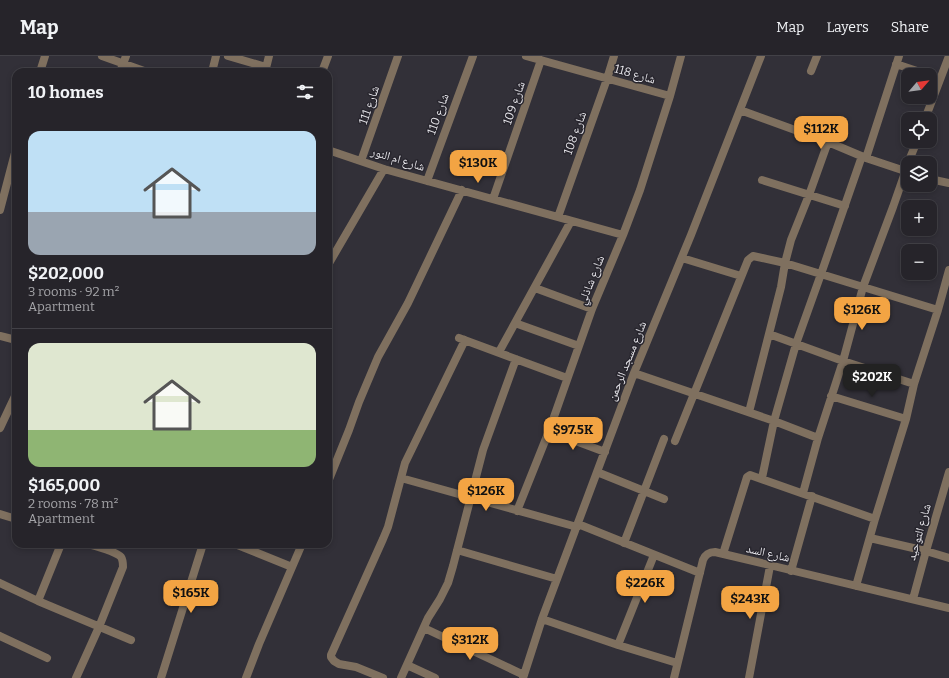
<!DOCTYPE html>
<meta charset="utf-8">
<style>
:root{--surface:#26242a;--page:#323036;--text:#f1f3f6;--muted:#a4a4a8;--line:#424147;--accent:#f3a443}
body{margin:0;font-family:Bitter,"Noto Naskh Arabic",serif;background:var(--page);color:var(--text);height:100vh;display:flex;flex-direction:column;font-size:15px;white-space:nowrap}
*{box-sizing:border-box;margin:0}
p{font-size:13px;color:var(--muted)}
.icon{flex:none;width:22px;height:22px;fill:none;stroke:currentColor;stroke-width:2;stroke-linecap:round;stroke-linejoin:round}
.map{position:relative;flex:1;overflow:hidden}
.details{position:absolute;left:12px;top:12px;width:320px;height:480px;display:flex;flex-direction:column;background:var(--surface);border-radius:12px;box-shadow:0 2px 6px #0003,0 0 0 1px var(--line)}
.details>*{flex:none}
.needle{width:26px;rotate:62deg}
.fabs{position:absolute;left:901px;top:12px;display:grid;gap:8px}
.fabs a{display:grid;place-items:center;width:36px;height:36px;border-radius:8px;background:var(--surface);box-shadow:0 2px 6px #0003,0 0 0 1px var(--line);font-size:20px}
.price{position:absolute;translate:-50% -34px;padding:0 9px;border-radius:8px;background:var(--accent);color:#111;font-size:13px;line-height:26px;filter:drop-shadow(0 1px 2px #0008)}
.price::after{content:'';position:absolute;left:50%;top:24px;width:12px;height:9px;margin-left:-6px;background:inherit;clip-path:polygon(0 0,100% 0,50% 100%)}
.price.selected{background:#222;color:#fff}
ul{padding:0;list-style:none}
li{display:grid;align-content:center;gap:8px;height:212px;padding:0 16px}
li+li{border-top:1px solid var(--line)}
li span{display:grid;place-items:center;height:124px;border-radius:12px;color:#555}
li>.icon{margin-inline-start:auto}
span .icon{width:72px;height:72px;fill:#fffc;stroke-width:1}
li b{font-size:17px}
h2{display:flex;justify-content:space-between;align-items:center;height:48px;padding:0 16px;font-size:17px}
header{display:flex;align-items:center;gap:24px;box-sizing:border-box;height:56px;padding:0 20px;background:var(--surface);border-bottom:1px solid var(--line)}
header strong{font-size:19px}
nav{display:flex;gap:22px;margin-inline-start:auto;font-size:14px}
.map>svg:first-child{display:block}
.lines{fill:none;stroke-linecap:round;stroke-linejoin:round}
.minor{stroke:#7f705f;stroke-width:8}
.labels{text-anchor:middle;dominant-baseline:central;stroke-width:3;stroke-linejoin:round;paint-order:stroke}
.street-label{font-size:12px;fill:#e7e6eb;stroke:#28262e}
</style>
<header>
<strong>Map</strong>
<nav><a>Map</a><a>Layers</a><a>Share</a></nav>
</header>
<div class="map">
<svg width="949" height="622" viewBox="0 0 949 622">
<rect width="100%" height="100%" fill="#323038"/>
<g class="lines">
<!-- minor -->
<path class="minor" d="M102 0 147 16
M228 0 266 11
M526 0 670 40
M896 8 929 19
M811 15 817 0
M40 16 45 0
M120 16 126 0
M212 16 216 0
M265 16 269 0
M322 16 328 0
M740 54 828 86 866 102 908 116
M925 63 949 0
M328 94 384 113 623 179
M866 102 899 0
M361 105 398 0
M908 107 917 85
M930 123 949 127
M762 124 845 150
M427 125 473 0
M493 143 541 4
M0 154 16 93
M558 161 607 23 614 0
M682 202 741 220
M328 209 384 113
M535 232 592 253
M515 267 579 290
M769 278 843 305 914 328
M0 280 16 284
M459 282 567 322
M499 296 571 165
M634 317 774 365 818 382
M831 340 906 363
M749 356 781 231 785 207 791 184 809 139 828 86
M0 372 16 338
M549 375 605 396
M675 385 748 204 753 200 785 207 938 254
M597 416 664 443
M401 422 577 471
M762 422 774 365 796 288 821 218 862 100
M328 426 349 374 359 346 378 301 408 247 462 134
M803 437 818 382 843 305 863 231 893 151 908 108
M517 455 549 375 592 253 623 179 640 134 670 40 681 0
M0 458 16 463
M578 468 700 517
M870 482 926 495 949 502
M624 487 664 383
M235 488 292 511
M457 494 557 523
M723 498 747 421 750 419 875 463
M791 515 812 440
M0 527 38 545 131 584
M856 530 875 463 906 363 914 328 938 254 949 214
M913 543 926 495 949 416
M38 545 61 488
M542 563 618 589 677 607
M424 572 524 619
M0 580 47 602
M618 589 654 499
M407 609 435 622
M76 622 99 571 123 511C123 507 123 504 121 501 117 496 95 490 88 488
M161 622 203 488
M246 622 259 588 302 488
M383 622 356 611 339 608 334 605 331 601V599L383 483 388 471 405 407 465 284
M401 622 428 562 440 543 448 527 453 510 483 394 516 303
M523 622 542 563 634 317 691 179 761 0
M674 622 703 504C705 499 709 496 715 496L949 552
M749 622 770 510"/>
</g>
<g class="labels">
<!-- street labels -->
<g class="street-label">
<text transform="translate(635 18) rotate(16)">شارع 118</text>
<text transform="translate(514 47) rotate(-71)">شارع 109</text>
<text transform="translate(369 49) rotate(-71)">شارع 111</text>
<text transform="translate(438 58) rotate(-70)">شارع 110</text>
<text transform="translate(575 77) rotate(-70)">شارع 108</text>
<text transform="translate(398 103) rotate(17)">شارع ام النور</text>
<text transform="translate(591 224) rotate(-68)">شارع شاذلي</text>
<text transform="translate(627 305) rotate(-68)">شارع مسجد الرحمن</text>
<text transform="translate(919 476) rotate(-74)">شارع التوحيد</text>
<text transform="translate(768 497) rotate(13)">شارع السد</text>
</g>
</g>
</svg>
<div class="fabs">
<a><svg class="needle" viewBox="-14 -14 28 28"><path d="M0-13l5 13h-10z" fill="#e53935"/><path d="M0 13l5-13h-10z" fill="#a4a4a8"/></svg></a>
<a><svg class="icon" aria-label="locate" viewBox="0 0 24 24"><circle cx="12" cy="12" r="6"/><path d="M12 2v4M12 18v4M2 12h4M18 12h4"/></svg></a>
<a><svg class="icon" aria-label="layers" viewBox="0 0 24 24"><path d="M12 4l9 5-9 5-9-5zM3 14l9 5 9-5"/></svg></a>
<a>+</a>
<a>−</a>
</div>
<b class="price" style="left:821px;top:94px">$112K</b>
<b class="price" style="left:478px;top:128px">$130K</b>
<b class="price" style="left:862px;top:275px">$126K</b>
<b class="price selected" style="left:872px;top:342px">$202K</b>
<b class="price" style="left:573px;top:395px">$97.5K</b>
<b class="price" style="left:486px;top:456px">$126K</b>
<b class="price" style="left:645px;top:548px">$226K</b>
<b class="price" style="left:191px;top:558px">$165K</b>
<b class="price" style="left:750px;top:564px">$243K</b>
<b class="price" style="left:470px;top:605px">$312K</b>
<section class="details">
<h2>10 homes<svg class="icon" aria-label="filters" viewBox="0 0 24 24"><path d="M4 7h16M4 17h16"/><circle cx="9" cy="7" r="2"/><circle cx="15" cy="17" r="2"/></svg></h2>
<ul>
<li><span style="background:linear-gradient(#bfe0f5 65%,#9aa5b1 0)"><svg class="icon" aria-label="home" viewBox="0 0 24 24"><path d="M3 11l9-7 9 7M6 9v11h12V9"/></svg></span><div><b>$202,000</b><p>3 rooms · 92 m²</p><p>Apartment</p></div></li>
<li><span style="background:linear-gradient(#dfe7d0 70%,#8fb573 0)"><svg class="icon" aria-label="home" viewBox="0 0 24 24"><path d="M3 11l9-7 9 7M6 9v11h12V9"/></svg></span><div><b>$165,000</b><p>2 rooms · 78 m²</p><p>Apartment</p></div></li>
</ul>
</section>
</div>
